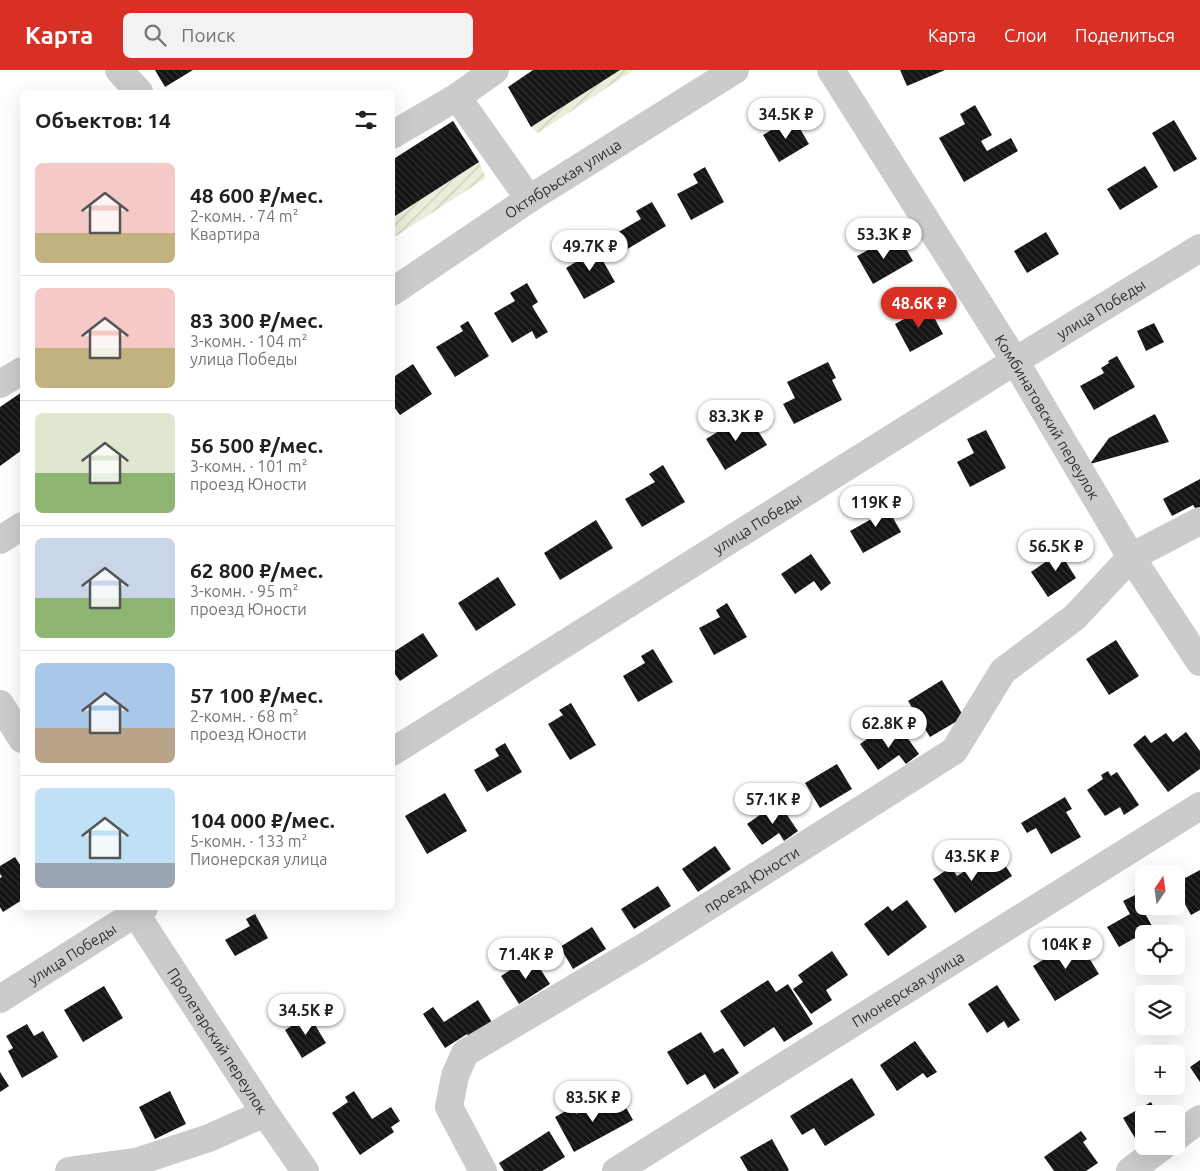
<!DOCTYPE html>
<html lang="ru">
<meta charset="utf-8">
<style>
:root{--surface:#fff;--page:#f2f2f2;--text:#202124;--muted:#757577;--line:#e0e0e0;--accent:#d93025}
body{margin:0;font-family:Ubuntu,sans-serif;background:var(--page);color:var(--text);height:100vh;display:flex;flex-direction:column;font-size:19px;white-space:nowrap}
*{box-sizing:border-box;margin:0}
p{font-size:16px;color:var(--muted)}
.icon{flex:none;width:28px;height:28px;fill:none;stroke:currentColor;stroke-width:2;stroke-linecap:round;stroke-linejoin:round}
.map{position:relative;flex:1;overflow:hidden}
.panel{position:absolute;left:20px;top:20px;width:375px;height:820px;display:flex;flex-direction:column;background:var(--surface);border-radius:8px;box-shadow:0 5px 20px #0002}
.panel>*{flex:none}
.needle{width:32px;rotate:13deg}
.fabs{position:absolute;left:1135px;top:795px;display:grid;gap:10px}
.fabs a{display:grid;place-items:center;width:50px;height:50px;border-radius:8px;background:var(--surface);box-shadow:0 5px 20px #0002;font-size:25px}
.price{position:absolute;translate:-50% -42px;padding:0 11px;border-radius:18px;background:#fff;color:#222;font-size:16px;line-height:32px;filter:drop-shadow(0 1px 2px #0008)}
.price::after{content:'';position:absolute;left:50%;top:30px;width:15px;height:11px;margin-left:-8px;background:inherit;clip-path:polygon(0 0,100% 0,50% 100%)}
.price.selected{background:var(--accent);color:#fff}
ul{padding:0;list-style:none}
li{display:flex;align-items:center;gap:15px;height:125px;padding:0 15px}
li+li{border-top:1px solid var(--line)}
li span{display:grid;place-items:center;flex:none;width:140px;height:100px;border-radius:8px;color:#555}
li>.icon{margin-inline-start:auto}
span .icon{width:60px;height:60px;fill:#fffc;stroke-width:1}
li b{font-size:21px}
h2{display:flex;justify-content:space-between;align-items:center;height:60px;padding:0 15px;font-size:21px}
header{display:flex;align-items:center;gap:30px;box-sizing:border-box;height:70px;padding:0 25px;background:var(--accent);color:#fff}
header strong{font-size:24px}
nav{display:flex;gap:28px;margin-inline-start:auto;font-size:18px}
.search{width:350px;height:45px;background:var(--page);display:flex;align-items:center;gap:12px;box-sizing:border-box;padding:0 18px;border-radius:8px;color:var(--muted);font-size:19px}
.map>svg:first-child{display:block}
.garden{fill:url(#garden-furrows)}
.building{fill:url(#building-back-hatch)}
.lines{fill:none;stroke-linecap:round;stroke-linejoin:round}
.minor{stroke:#cbcbcb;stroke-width:28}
.labels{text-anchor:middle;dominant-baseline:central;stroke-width:5;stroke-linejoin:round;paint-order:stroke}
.street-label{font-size:15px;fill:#2e2e2e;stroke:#fff}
</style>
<header>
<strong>Карта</strong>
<div class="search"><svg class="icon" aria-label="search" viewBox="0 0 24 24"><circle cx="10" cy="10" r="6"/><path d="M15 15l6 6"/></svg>Поиск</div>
<nav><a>Карта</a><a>Слои</a><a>Поделиться</a></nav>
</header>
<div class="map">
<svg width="1200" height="1101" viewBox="0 0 1200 1101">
<defs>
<pattern id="garden-furrows" width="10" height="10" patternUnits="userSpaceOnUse" patternTransform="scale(1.25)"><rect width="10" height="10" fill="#e9edda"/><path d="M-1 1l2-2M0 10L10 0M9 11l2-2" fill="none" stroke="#c8ccbb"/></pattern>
<pattern id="building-back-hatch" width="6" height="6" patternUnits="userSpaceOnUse" patternTransform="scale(1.25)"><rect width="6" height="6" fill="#151515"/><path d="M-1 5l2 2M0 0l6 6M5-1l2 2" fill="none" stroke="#2f2f2f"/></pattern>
</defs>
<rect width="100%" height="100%" fill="#fff"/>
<!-- garden -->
<path class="garden" d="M620 0H634L538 63 531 57Z
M479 92 486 108 393 168V148Z"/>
<!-- building -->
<path class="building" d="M155 0H193L165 17Z
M533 0H620L531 57 508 17Z
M900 0H945L907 16Z
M975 35 992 65 981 71 987 81 1011 68 1018 81 964 112 939 68 965 54 960 44Z
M793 47 809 74 779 92 763 65Z
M1174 50 1197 89 1174 102 1152 63Z
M453 51 479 92 392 148V90Z
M1145 96 1158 117 1120 140 1107 119Z
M705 97 724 132 691 150 677 124 698 113 693 104Z
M652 132 666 156 624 181 615 164 641 149 636 141Z
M1046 162 1059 184 1027 203 1014 181Z
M888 169 894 179 903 174 913 191 873 214 857 186Z
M591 170 615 212 584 229 566 198 584 187 579 177Z
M527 213 538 232 532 236 548 262 536 269 532 261 512 273 494 243 515 231 510 223Z
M928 236 943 264 910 282 895 254Z
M468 251 489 286 455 307 436 277 463 261 460 256Z
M1154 253 1164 272 1146 281 1137 261Z
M1117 286 1135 317 1094 340 1080 316 1104 303 1101 298 1109 293 1108 291Z
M828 292 836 308 832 310 842 330 794 354 783 334 795 328 787 312Z
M413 294 432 324 400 345 392 334V308Z
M22 322V380L0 396V337Z
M747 344 767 375 725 400 706 369Z
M1155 344 1169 372 1090 394 1109 368Z
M986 360 1006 398 970 417 957 392 974 383 967 369Z
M663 395 685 432 642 457 625 429 655 412 649 404Z
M1200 409V439L1197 441 1193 435 1172 446 1163 429Z
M883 430 901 462 863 483 850 461 875 447 870 438Z
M596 450 613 478 560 510 544 483Z
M1070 475 1077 485 1066 492 1076 508 1048 527 1031 502Z
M811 484 831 513 821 521 814 511 795 524 781 504Z
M498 507 516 535 476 561 458 533Z
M727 533 747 567 714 585 699 558 720 547 716 540Z
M423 563 438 586 400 611 392 600V583Z
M1116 570 1139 606 1109 625 1086 589Z
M653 579 673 612 638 632 623 606 645 593 641 586Z
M942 610 964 647 930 667 908 631Z
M571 633 596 675 570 690 548 654 563 645 559 640Z
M901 659 919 684 906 694 899 685 878 700 860 674 877 662 884 671Z
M1186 662 1200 681V699L1168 722 1133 675 1145 665 1151 673 1166 663 1173 672Z
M505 673 522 702 487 722 474 700 499 686 495 679Z
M837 694 852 719 820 738 805 713Z
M1108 701 1111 706 1117 702 1139 735 1124 745 1120 737 1105 746 1087 720 1103 709 1101 705Z
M445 723 467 761 427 784 405 746Z
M1065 727 1072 739 1066 742 1081 767 1051 784 1036 758 1027 763 1021 753Z
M778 732 798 761 784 771 779 763 762 775 747 754Z
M715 776 731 799 698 822 682 799Z
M996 781 1012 806 955 843 933 809 951 797 957 806Z
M15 787 22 798V830L3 842 0 837V808L2 807 0 804V796Z
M1200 800V840L1191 845 1176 818V813Z
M658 816 671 836 634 859 621 839Z
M1135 825 1153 858 1119 877 1107 857 1130 844 1123 831Z
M907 830 927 857 888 886 864 854 888 836 892 841Z
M255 844 268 868 235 886 225 870 250 856 246 849Z
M592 857 606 879 573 899 560 877Z
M1077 869 1099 904 1055 931 1033 896Z
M832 881 848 905 826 920 832 930 811 944 793 919 803 912 798 905Z
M532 886 550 914 519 934 501 906Z
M768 910 776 922 788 914 813 954 784 972 774 957 744 977 720 941Z
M997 915 1020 950 1008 958 1004 951 987 963 968 934Z
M104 916 123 948 83 972 64 940Z
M478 930 495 957 472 972 467 964 445 978 423 944 433 937 444 952Z
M309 945 326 973 302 988 285 960Z
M27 954 34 966 43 961 58 987 22 1008 8 981 13 978 6 966Z
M701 962 714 983 723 978 739 1003 714 1019 705 1004 687 1015 667 982Z
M915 971 937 1002 927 1008 923 1003 897 1021 880 995Z
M1200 990V1012L1190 997Z
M0 1002 9 1016 0 1022Z
M852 1008 875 1045 825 1076 814 1058 802 1065 790 1046Z
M170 1021 186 1054 155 1069 139 1037Z
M354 1021 372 1049 391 1037 400 1051 391 1057 394 1062 360 1085 332 1043 348 1032 345 1027Z
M619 1025 633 1050 574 1082 555 1047 573 1037 576 1044 586 1038 588 1042Z
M1151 1032 1157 1044H1144V1063L1135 1068 1123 1048Z
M549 1061 565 1087 542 1101H504L499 1093Z
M1081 1061 1087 1069 1083 1072 1098 1093 1086 1101H1054L1044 1087Z
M772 1069 789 1100 787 1101H748L740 1087Z"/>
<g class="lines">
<!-- minor -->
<g class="minor">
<path d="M119 0 139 22"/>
<path id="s1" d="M831 0 1015 291 1131 487 1200 592"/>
<path d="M457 27 529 129"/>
<path d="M392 65 457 27 495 0"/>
<path id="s2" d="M392 222 529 129 735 0"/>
<path d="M0 314 22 301"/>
<path d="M0 470 22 456"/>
<path d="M0 634 22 669"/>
<path id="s3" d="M392 682 1015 291 1200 178"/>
<path id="s4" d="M132 838 265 1043 305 1101"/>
<path id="s5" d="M0 929 144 838"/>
<path d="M1176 1067 1200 1049"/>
<path d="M69 1101 136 1092 209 1068 265 1043"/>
<path id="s6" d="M483 1101 449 1037 455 1006 465 983 647 875 954 681 1003 601 1075 547 1131 487 1200 451"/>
<path id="s7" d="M616 1101 1200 736"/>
<path d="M1130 1101 1163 1076"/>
</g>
</g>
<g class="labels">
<!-- street labels -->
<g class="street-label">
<text stroke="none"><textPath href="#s2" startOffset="205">Октябрьская улица</textPath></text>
<text stroke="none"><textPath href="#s3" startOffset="836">улица Победы</textPath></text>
<text stroke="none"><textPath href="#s1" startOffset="409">Комбинатовский переулок</textPath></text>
<text stroke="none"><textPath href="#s3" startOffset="431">улица Победы</textPath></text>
<text stroke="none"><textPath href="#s6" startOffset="464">проезд Юности</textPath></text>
<text stroke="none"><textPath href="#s5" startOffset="85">улица Победы</textPath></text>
<text stroke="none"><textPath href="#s7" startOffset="344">Пионерская улица</textPath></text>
<text stroke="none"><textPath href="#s4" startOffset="158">Пролетарский переулок</textPath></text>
</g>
</g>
</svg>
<div class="fabs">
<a><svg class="needle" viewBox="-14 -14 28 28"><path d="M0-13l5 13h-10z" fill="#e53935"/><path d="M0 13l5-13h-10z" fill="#757577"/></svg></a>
<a><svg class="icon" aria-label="locate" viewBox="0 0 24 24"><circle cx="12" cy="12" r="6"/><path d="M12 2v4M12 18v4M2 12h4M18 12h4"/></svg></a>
<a><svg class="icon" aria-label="layers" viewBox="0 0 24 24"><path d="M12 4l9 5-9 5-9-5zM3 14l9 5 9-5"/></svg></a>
<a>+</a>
<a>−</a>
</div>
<b class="price" style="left:786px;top:70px">34.5K ₽</b>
<b class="price" style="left:884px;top:190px">53.3K ₽</b>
<b class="price" style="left:590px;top:202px">49.7K ₽</b>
<b class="price selected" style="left:919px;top:259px">48.6K ₽</b>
<b class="price" style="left:736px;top:372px">83.3K ₽</b>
<b class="price" style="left:876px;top:458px">119K ₽</b>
<b class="price" style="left:1056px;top:502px">56.5K ₽</b>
<b class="price" style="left:889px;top:679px">62.8K ₽</b>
<b class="price" style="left:773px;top:755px">57.1K ₽</b>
<b class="price" style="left:972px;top:812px">43.5K ₽</b>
<b class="price" style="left:1066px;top:900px">104K ₽</b>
<b class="price" style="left:526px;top:910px">71.4K ₽</b>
<b class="price" style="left:306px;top:966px">34.5K ₽</b>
<b class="price" style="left:593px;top:1053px">83.5K ₽</b>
<section class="panel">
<h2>Объектов: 14<svg class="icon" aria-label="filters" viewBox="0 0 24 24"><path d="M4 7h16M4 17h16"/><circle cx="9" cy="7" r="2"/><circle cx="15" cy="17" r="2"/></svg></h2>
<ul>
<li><span style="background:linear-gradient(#f6c9c9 70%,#c2b280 0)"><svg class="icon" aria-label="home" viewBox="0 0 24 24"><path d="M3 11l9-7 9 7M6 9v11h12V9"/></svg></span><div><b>48 600 ₽/мес.</b><p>2-комн. · 74 m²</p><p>Квартира</p></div></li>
<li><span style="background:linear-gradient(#f6c9c9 60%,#c2b280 0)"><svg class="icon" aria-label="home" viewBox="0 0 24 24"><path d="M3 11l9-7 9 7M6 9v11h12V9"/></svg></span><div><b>83 300 ₽/мес.</b><p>3-комн. · 104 m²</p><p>улица Победы</p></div></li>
<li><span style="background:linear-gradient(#dfe7d0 60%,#8fb573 0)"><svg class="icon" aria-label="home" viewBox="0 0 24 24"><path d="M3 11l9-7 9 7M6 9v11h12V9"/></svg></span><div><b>56 500 ₽/мес.</b><p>3-комн. · 101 m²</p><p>проезд Юности</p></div></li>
<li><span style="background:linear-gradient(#c9d6e8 60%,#8fb573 0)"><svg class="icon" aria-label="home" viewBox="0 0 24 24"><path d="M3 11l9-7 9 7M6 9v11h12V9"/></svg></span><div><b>62 800 ₽/мес.</b><p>3-комн. · 95 m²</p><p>проезд Юности</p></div></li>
<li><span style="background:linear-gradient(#a9c7e8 65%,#b9a48a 0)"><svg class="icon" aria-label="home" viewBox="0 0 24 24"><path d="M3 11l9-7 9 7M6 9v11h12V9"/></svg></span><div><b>57 100 ₽/мес.</b><p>2-комн. · 68 m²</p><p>проезд Юности</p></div></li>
<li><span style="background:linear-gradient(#bfe0f5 75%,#9aa5b1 0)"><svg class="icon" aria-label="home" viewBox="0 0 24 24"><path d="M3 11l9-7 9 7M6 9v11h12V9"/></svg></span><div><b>104 000 ₽/мес.</b><p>5-комн. · 133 m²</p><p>Пионерская улица</p></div></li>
</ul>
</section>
</div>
